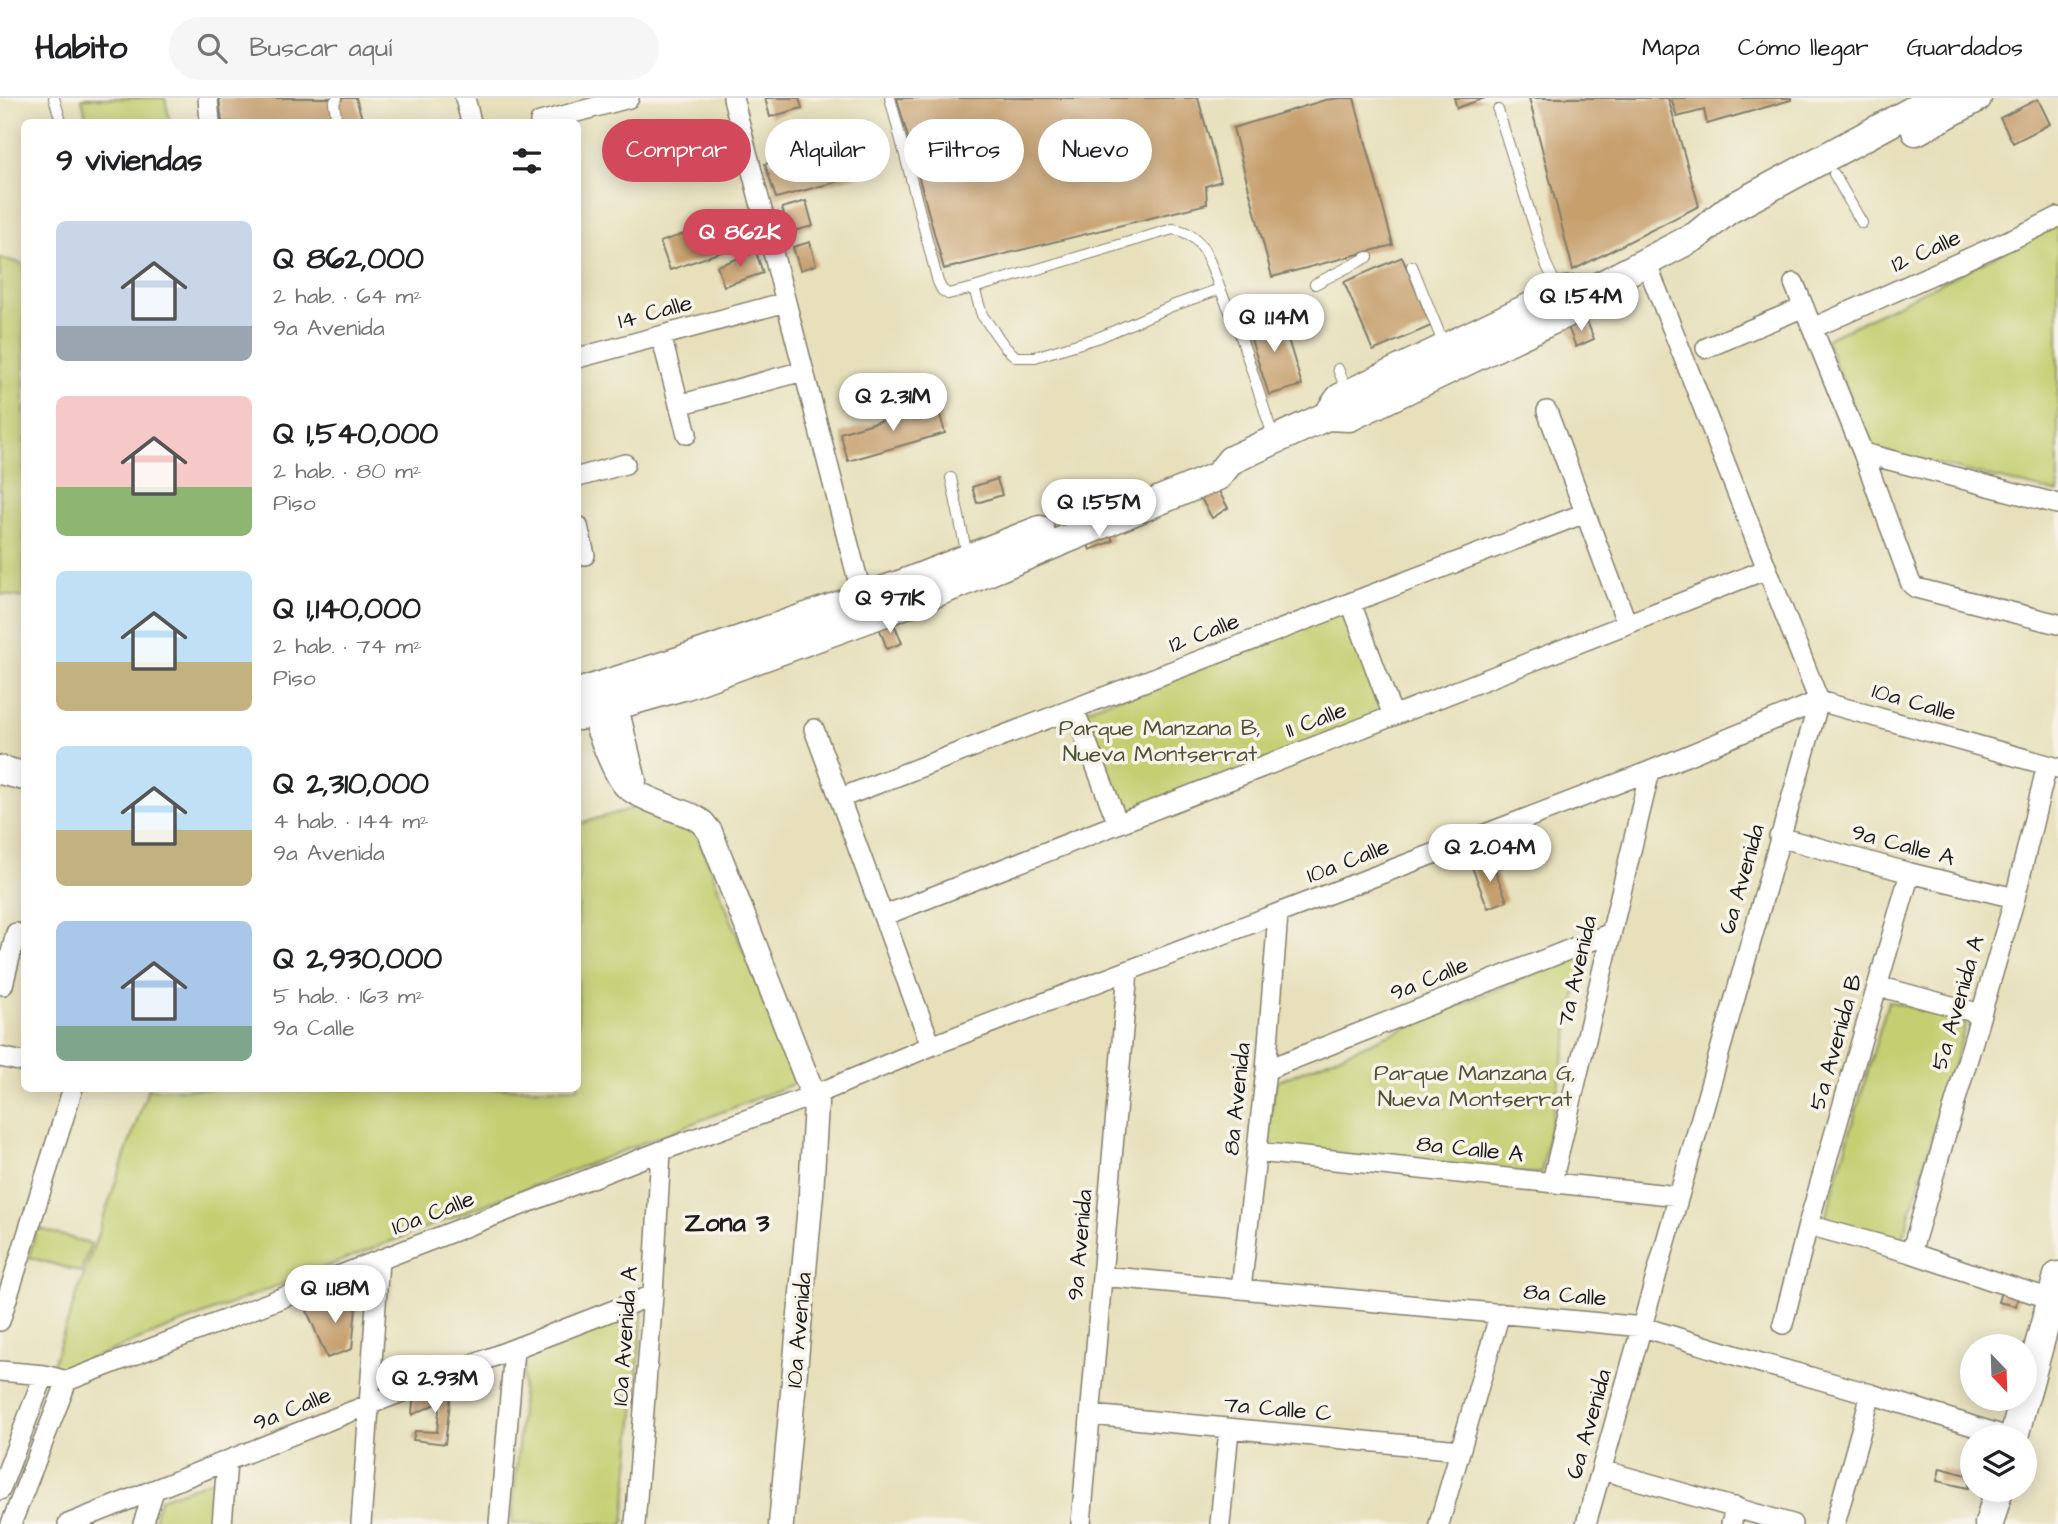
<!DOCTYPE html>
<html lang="es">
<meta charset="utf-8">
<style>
:root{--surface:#fff;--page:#f6f6f6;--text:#202124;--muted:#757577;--line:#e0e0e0;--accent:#d1495b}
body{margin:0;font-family:"Architects Daughter",sans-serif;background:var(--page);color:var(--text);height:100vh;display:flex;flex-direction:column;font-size:26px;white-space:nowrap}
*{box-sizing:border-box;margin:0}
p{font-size:23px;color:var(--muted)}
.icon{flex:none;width:38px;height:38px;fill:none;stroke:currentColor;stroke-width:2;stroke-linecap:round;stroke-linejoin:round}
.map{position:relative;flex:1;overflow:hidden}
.drawer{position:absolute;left:21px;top:21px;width:560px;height:973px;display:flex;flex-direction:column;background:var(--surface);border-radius:10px;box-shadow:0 4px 18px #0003}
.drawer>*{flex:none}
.banner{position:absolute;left:602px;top:21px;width:665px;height:63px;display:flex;gap:14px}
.needle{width:46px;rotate:157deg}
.fabs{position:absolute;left:1960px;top:1236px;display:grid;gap:14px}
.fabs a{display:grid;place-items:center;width:77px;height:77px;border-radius:50%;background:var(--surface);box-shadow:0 4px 18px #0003;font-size:35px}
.price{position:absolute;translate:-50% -60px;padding:0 16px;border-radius:24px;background:#fff;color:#222;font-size:23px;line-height:46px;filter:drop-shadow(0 2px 4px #0008)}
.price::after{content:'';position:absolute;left:50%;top:42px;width:21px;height:16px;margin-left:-10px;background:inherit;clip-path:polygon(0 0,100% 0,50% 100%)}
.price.current{background:var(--accent);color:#fff}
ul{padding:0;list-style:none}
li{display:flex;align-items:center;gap:21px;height:175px;padding:0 35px}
li span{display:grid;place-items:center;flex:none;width:196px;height:140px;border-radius:10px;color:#555}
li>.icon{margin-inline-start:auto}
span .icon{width:84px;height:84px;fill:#fffc;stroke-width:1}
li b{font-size:30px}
h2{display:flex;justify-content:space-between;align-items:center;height:84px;padding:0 35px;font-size:30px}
.chip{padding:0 24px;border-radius:32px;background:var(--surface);box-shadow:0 4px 18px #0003;font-size:24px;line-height:63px}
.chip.current{background:var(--accent);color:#fff}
header{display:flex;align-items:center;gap:42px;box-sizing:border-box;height:98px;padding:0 35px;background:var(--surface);border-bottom:2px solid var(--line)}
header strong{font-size:33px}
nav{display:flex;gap:38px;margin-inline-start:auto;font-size:24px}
.search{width:490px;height:63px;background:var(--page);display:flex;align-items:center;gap:18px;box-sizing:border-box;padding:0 24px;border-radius:38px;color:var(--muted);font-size:26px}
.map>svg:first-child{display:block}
.green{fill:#c3cf71;stroke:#707646;stroke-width:2}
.building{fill:#c69f6d}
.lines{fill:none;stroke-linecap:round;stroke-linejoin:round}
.service-casing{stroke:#827e6c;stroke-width:12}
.minor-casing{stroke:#827e6c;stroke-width:22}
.tertiary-casing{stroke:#827e6c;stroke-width:27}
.secondary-casing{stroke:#827e6c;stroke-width:31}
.service{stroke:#fff;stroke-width:10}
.minor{stroke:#fff;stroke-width:19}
.tertiary{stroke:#fff;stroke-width:24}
.secondary{stroke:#fff;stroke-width:28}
.labels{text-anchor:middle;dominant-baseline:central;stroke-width:7;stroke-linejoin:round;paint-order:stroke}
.street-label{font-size:23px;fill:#1c1c1c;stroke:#f7f3e8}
.park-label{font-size:23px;fill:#4e5236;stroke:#f7f3e8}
.quarter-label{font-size:26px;font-weight:bold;fill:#1c1c1c;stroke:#f7f3e8}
</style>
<header>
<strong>Habito</strong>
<div class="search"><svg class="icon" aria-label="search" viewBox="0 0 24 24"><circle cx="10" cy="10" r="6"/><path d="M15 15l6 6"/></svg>Buscar aquí</div>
<nav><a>Mapa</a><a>Cómo llegar</a><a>Guardados</a></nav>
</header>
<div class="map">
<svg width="2058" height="1426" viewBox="0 0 2058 1426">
<rect width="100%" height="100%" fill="#f7f3e8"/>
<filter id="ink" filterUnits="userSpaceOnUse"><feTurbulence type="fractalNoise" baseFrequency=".0143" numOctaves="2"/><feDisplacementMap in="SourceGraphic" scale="14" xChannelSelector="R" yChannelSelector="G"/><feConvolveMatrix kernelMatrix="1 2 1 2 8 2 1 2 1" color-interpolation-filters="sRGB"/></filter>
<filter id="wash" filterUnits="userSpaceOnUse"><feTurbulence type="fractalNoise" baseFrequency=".00686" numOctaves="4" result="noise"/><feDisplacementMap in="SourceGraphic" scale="28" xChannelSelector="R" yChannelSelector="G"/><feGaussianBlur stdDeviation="1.57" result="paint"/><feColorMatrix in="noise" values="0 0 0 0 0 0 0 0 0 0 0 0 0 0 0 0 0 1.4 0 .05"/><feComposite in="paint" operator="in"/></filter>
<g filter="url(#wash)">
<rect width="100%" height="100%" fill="#e7e0bb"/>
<!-- green -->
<path class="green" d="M82 0H165L170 24H87Z
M2058 127V395L1871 350 1825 242Z
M0 160 24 166V500L0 496Z
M1347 512 1386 615 1120 720 1080 614Z
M644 707 697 736 796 985 49 1277 148 991 578 990V726Z
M1584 855 1541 1076 1264 1053 1276 984Z
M1888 903 1966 925 1901 1146 1824 1124Z
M37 1130 91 1146 81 1174 29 1159Z
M643 1213 624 1426H512L525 1259Z
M215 1381 211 1426H153L160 1401Z"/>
<g id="blocks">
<!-- building -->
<path class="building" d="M219 0H356L363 24H222Z
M765 0H799L802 10 770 19Z
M897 0H1198L1221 83 1206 88 1207 106 944 171Z
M1341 0H1354L1393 147 1272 179 1233 30 1325 2Z
M1454 0H1485L1457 10Z
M1529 0H1668L1699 108 1573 172Z
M1671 0H1791V2L1707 26 1704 12 1677 19Z
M2038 1 2050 26 2013 45 2000 20Z
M869 38 881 72 776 100 765 66Z
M806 103 813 128 789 134 782 110Z
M741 116 750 144 670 172 660 144Z
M810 144 816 167 800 172 793 149Z
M756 154 763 175 724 188 717 168Z
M1402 159 1431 228 1373 253 1344 184Z
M1280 215 1302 287 1269 297 1246 226Z
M1586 221 1594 241 1576 249 1568 229Z
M937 306 945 335 848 363 840 335Z
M997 381 1002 397 977 405 972 389Z
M1215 386 1228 410 1212 420 1198 395Z
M1108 430 1113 443 1090 452 1085 438Z
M893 523 902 545 887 551 879 529Z
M1491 762 1507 803 1488 810 1472 769Z
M2001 1193 2018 1197 2016 1208 1998 1204Z
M341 1198 354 1203 356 1210 352 1251 327 1260 307 1213Z
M452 1287 445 1346 413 1342 415 1333 437 1334 440 1304 412 1317 413 1303Z
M1940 1370 1971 1378 1968 1390 1937 1383Z"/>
</g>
</g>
<g filter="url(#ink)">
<use href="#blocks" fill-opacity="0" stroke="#827e6c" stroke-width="2"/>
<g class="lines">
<!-- service casing -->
<g class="service-casing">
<path id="service" d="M54 0 60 20
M890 0 938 184 942 192 948 196 974 190 982 217 1005 249 1016 259H1035L1100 239 1172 208 1220 191 1240 236 1274 341
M1498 12 1546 166 1558 191
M337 24 334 5 337 0
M1834 76 1862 125
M1412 168 1444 247
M1315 186 1368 159
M974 190 1173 131C1204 135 1210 165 1220 191
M1338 271 1347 293
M951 380 967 457"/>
</g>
<!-- minor casing -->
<g class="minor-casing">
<path id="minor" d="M208 0 210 24
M465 0 471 24
M733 0 865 509
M540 24 629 0
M1794 185 1863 355 1911 486 1916 490 2058 526
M1813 230 2034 131 2058 119
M661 238 687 336
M1706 250 1804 209
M578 260 786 204
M679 307 803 273
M1547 313 1627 526
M1863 355 2058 406
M578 379 625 366
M578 428 585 457
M1351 505 1393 618
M1074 611 1118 726
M814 631 931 948
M840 700 1585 415
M1779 739 1910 775 2015 800
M883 818 1767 471
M3 887 16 835
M1878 888 1981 916
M0 959 24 964
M1266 972 1611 835
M819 995 931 948 1650 673 1819 603 2058 670
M1257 1054 1679 1098
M1552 1084 1650 673
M1808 1127 1911 1155 2000 1185 2052 1201
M1911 1155 2015 800 2047 667
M1102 1178 1643 1229 1764 1266 1871 1296 2008 1339
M1241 1191 1266 972 1278 816
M0 1223 73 990
M1783 1226 1808 1127 1910 775
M0 1273 44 1277 67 1283 661 1053 803 1001
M1091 1317 1460 1352
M1602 1372 1792 1426
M0 1392 44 1277
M11 1426 67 1283
M68 1426 332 1321 653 1197
M143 1426 154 1393
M222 1426 227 1364
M361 1426 379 1162
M499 1426 514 1252
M635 1426 653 1197 661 1053
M1081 1426 1128 873
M1220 1426 1229 1331
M1439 1426 1500 1215
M1586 1426 1819 603 1646 164
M1731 1426 1736 1409
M1835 1426 1871 1296"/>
</g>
<!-- tertiary casing -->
<g class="tertiary-casing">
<path id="tertiary" d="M611 589 634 683
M587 597C592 615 614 677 626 688 636 698 677 712 692 718L702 724 710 734 810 989
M781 1426 811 1096 816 1005"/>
</g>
<!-- secondary casing -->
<g class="secondary-casing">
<path id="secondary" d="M1916 33 1977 0
M1327 318 1349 319 1573 212 1596 190 1696 138 1728 112 1936 0
M578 595 682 562 908 484 1040 432
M578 618 686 587 869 520 961 485 1218 378 1231 362 1327 318 1340 300 1564 193 1596 190
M0 672 24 678
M2025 1299 2058 1178
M2014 1339 2024 1300
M1989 1426 1999 1391"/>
</g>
<!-- service -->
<use href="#service" class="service"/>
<!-- minor -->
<use href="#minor" class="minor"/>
<!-- tertiary -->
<use href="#tertiary" class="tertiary"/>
<!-- secondary -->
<use href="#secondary" class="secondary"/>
</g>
</g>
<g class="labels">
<!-- street labels -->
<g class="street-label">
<text transform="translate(1926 153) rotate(-24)">12 Calle</text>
<text transform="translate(655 214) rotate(-15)">14 Calle</text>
<text transform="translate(1204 535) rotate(-21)">12 Calle</text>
<text transform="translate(1914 604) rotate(16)">10a Calle</text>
<text transform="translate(1316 622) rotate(-21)">11 Calle</text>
<text transform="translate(1903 747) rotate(15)">9a Calle A</text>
<text transform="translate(1348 763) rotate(-21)">10a Calle</text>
<text transform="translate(1742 781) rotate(-74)">6a Avenida</text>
<text transform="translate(1577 873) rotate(-77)">7a Avenida</text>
<text transform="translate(1429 881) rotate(-22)">9a Calle</text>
<text transform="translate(1958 905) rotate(-74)">5a Avenida A</text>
<text transform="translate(1836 944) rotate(-74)">5a Avenida B</text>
<text transform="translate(1237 1001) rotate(-84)">8a Avenida</text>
<text transform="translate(1470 1051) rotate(6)">8a Calle A</text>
<text transform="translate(433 1115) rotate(-21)">10a Calle</text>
<text transform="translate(1080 1147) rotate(-85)">9a Avenida</text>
<text transform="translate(1565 1197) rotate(5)">8a Calle</text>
<text transform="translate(799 1232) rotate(-85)">10a Avenida</text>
<text transform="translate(625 1238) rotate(-86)">10a Avenida A</text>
<text transform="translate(292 1311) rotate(-22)">9a Calle</text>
<text transform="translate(1278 1311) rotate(5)">7a Calle C</text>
<text transform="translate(1589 1326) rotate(-74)">6a Avenida</text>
</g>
<!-- park labels -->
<g class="park-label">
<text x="1160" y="630">Parque Manzana B,<tspan x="1160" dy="26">Nueva Montserrat</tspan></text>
<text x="1475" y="975">Parque Manzana G,<tspan x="1475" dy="26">Nueva Montserrat</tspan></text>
</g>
<!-- quarter labels -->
<g class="quarter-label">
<text x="727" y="1125">Zona 3</text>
</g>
</g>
</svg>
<div class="fabs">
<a><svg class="needle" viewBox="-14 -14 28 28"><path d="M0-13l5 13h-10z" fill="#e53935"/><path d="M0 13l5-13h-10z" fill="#757577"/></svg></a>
<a><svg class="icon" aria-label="layers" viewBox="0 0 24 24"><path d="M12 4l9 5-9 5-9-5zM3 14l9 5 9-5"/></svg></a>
</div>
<b class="price current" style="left:740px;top:171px">Q 862K</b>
<b class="price" style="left:1581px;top:235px">Q 1.54M</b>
<b class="price" style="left:1274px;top:256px">Q 1.14M</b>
<b class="price" style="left:893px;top:335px">Q 2.31M</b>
<b class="price" style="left:1099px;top:441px">Q 1.55M</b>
<b class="price" style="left:890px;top:537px">Q 971K</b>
<b class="price" style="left:1490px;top:786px">Q 2.04M</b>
<b class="price" style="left:335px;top:1227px">Q 1.18M</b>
<b class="price" style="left:435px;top:1317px">Q 2.93M</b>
<div class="banner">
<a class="chip current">Comprar</a>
<a class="chip">Alquilar</a>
<a class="chip">Filtros</a>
<a class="chip">Nuevo</a>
</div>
<section class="drawer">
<h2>9 viviendas<svg class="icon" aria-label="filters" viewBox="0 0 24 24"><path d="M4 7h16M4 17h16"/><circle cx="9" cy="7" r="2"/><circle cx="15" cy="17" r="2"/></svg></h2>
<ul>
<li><span style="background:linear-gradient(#c9d6e8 75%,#9aa5b1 0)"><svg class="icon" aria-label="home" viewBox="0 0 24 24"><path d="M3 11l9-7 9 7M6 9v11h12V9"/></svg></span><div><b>Q 862,000</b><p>2 hab. · 64 m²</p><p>9a Avenida</p></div></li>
<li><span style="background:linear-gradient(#f6c9c9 65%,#8fb573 0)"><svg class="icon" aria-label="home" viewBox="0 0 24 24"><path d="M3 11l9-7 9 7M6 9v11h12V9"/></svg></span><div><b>Q 1,540,000</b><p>2 hab. · 80 m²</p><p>Piso</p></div></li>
<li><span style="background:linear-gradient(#bfe0f5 65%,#c2b280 0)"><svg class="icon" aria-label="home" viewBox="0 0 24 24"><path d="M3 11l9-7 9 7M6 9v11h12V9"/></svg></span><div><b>Q 1,140,000</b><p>2 hab. · 74 m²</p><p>Piso</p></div></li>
<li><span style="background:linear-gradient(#bfe0f5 60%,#c2b280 0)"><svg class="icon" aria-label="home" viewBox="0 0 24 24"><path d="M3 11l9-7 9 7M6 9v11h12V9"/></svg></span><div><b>Q 2,310,000</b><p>4 hab. · 144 m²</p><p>9a Avenida</p></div></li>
<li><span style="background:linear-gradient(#a9c7e8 75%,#7fa58c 0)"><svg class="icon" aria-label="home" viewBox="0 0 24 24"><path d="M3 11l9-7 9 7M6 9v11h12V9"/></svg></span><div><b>Q 2,930,000</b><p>5 hab. · 163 m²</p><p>9a Calle</p></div></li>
</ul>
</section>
</div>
